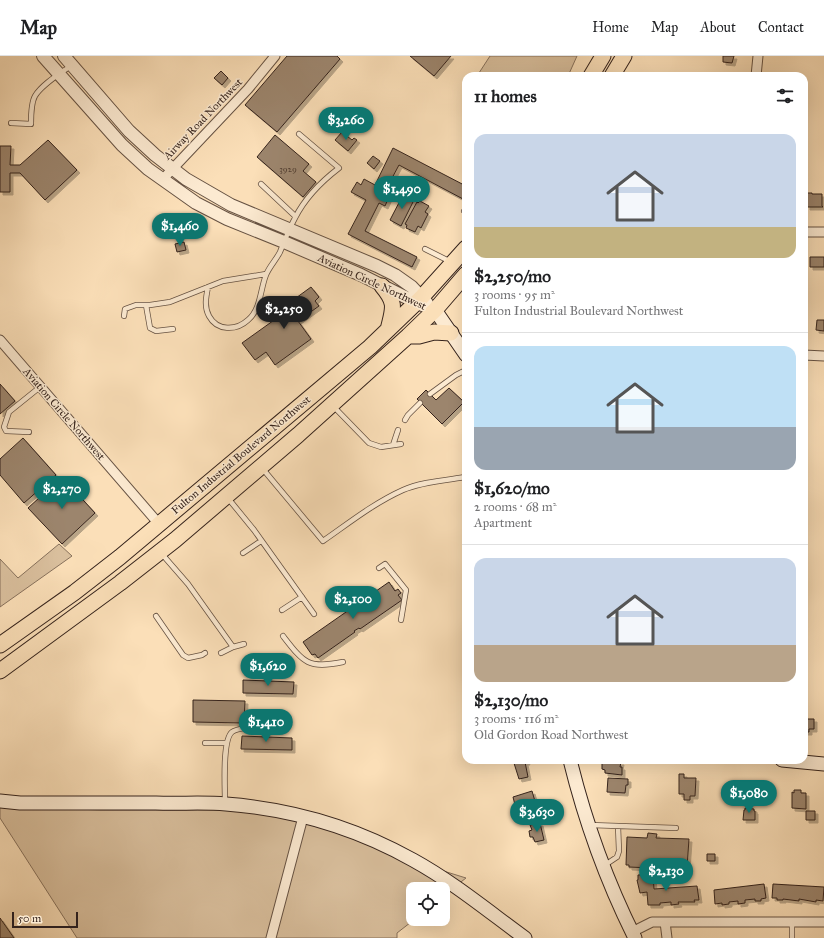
<!DOCTYPE html>
<meta charset="utf-8">
<style>
:root{--surface:#fff;--page:#f6f6f6;--text:#202124;--muted:#757577;--line:#e0e0e0;--accent:#0f766e}
body{margin:0;font-family:"IM FELL Great Primer",serif;background:var(--page);color:var(--text);height:100vh;display:flex;flex-direction:column;font-size:15px;white-space:nowrap}
*{box-sizing:border-box;margin:0}
p{font-size:13px;color:var(--muted)}
.icon{flex:none;width:22px;height:22px;fill:none;stroke:currentColor;stroke-width:2;stroke-linecap:round;stroke-linejoin:round}
.map{position:relative;flex:1;overflow:hidden}
.drawer{position:absolute;left:462px;top:16px;width:346px;height:692px;display:flex;flex-direction:column;background:var(--surface);border-radius:12px;box-shadow:0 4px 16px #0002}
.drawer>*{flex:none}
.tools{position:absolute;left:406px;top:826px;display:grid;gap:8px}
.tools a{display:grid;place-items:center;width:44px;height:44px;border-radius:8px;background:var(--surface);box-shadow:0 4px 16px #0002;font-size:20px}
.scale{position:absolute;left:12px;bottom:10px;width:66px;box-sizing:border-box;padding-left:4px;border:2px solid #35231c;border-top:0;font-size:11px;line-height:14px;white-space:nowrap;color:#35231c;-webkit-text-stroke:3px #fcead1;paint-order:stroke}
.price{position:absolute;translate:-50% -34px;padding:0 9px;border-radius:14px;background:var(--accent);color:#fff;font-size:13px;line-height:26px;filter:drop-shadow(0 1px 2px #0008)}
.price::after{content:'';position:absolute;left:50%;top:24px;width:12px;height:9px;margin-left:-6px;background:inherit;clip-path:polygon(0 0,100% 0,50% 100%)}
.price.on{background:#222;color:#fff}
ul{padding:0;list-style:none}
li{display:grid;align-content:center;gap:8px;height:212px;padding:0 12px}
li+li{border-top:1px solid var(--line)}
li span{display:grid;place-items:center;height:124px;border-radius:12px;color:#555}
li>.icon{margin-inline-start:auto}
span .icon{width:72px;height:72px;fill:#fffc;stroke-width:1}
li b{font-size:17px}
h2{display:flex;justify-content:space-between;align-items:center;height:48px;padding:0 12px;font-size:17px}
header{display:flex;align-items:center;gap:24px;box-sizing:border-box;height:56px;padding:0 20px;background:var(--surface);border-bottom:1px solid var(--line)}
header strong{font-size:19px}
nav{display:flex;gap:22px;margin-inline-start:auto;font-size:14px}
.map>svg:first-child{display:block}
.green{fill:#d9bf9d;stroke:#87715c}
.building{fill:#9c856d;stroke:#35231c;filter:url(#shadow)}
.lines{fill:none;stroke-linecap:round;stroke-linejoin:round}
.service-casing{stroke:#665243;stroke-width:6}
.minor-casing{stroke:#665243;stroke-width:11}
.tertiary-casing{stroke:#665243;stroke-width:14}
.secondary-casing{stroke:#35231c;stroke-width:15}
.primary-casing{stroke:#35231c;stroke-width:17}
.service{stroke:#fcead1;stroke-width:4.5}
.minor{stroke:#fcead1;stroke-width:9}
.tertiary{stroke:#fcead1;stroke-width:12}
.secondary{stroke:#fcead1;stroke-width:13}
.primary{stroke:#fbdfb8;stroke-width:15}
.labels{text-anchor:middle;dominant-baseline:central;stroke-width:3;stroke-linejoin:round;paint-order:stroke}
.number-label{font-size:9px;fill:#4f3c30}
.street-label{font-size:11px;fill:#35231c;stroke:#fcead1}
</style>
<header>
<strong>Map</strong>
<nav><a>Home</a><a>Map</a><a>About</a><a>Contact</a></nav>
</header>
<div class="map">
<svg width="824" height="882" viewBox="0 0 824 882">
<defs>
<filter id="shadow"><feDropShadow dx="3" dy="3" stdDeviation="0" flood-color="#0004"/></filter>
</defs>
<rect width="100%" height="100%" fill="#fbdfb8"/>
<filter id="stains"><feTurbulence type="fractalNoise" baseFrequency=".005" numOctaves="4"/><feColorMatrix values="0 0 0 0 .2 0 0 0 0 .09 0 0 0 0 .02 0 0 0 .5 -.17"/></filter>
<radialGradient id="worn" r=".72"><stop offset=".6" stop-color="#630" stop-opacity="0"/><stop offset="1" stop-color="#630" stop-opacity=".3"/></radialGradient>
<!-- green -->
<path class="green" d="M490 0H577L568 20H477Z
M59 488 72 500 0 551V503L18 522Z
M0 750 101 754H239L332 768 421 808 466 822 443 840V833H413V863H415L397 877V882H77L0 762Z"/>
<!-- building -->
<path class="building" d="M287 0H337L340 3 277 76 245 49Z
M410 0H451L434 20Z
M723 0H734L732 7 723 6Z
M221 15 228 22 222 29 214 22Z
M359 57 366 64 361 69 354 62Z
M342 76 352 84 354 82 357 84 348 95 335 84Z
M275 79 309 108 303 115 316 126 303 141 257 101Z
M48 84 77 114 45 144 20 117H10V136H0V90H11L10 109H20Z
M393 92 466 130V138L463 143 399 109 384 137 385 139 389 141 385 150 379 147 365 175 417 201 412 211 348 178 366 144 351 136 357 126 361 129 364 123 375 129Z
M373 100 380 105 374 113 367 107Z
M404 137 413 142 412 143 414 144 401 170 390 164Z
M807 137H812V138H822V150L823 151H807Z
M420 145 429 150 425 156 428 158 421 172 418 170 415 176 406 172 407 169 405 168 417 146 418 147Z
M184 186 186 194 177 196 175 188Z
M810 201H824V211H810Z
M311 231 319 241 315 245 319 250 298 265 311 283 275 309 266 296 255 304 242 287 277 262 274 258Z
M817 264H824V275L816 274Z
M0 328 15 345 0 358Z
M449 332 464 346 442 368 417 343 426 334 436 344Z
M23 382 56 419 24 447 0 419V403Z
M62 421 95 457 62 488 28 452Z
M389 526 395 535 398 533 401 537 398 539 402 544 360 573 359 572 354 575 355 576 318 602 315 598 312 599 303 586Z
M243 624 294 626 293 638 243 637Z
M193 644 245 645 244 667 193 666Z
M804 663H814V673H809V676H804Z
M242 680 292 682V694L241 693Z
M513 704H526L527 706H525L528 721 519 723Z
M608 704H616V706H621L620 711H622V719L605 717V714L602 713V707H608Z
M679 718H684V722H696L695 740H690V744H684V738H679Z
M608 722 628 723V729H626L625 737 607 736Z
M794 734H801V737H806V753L792 752V736L794 737Z
M532 735 539 759 531 762 528 753 517 757 513 741Z
M745 752 754 753V755H755V764H743L744 754H745Z
M806 755H815V764H806Z
M540 767 544 784 535 786 533 781H530L529 775 532 774 530 769Z
M648 777 657 778 656 782 689 783 687 811 651 810V812L629 811V809H626L627 781 647 782Z
M707 798H715V805H707Z
M653 818 654 833 697 830 699 844H694L695 846H678L679 848 671 849V846L660 847V849H648L647 836 640 837 637 824H638V819Z
M764 828 766 842 761 843V845H755V843L745 844V847L738 848V845L729 846V848L722 849V847L715 848 714 834Z
M773 828 824 831 823 845 816 844V846L799 843V845L783 843V844H777V842H772Z
M0 862 14 882H0Z"/>
<g class="lines">
<!-- service casing -->
<g class="service-casing">
<path id="service" d="M11 67 31 68C31 59 31 47 35 40 42 28 61 17 72 9
M261 128 295 160
M464 155 466 156
M425 193 451 206
M208 231C206 241 204 251 209 260 217 275 236 275 248 264 261 253 260 234 266 219 269 211 276 204 280 196 285 184 289 173 295 162 305 142 322 125 339 112L299 78
M146 249 150 272 156 275 173 273
M124 260 125 253 136 249H150L170 246 223 225 266 218
M430 338 456 319 466 314
M334 351 369 387 381 391 401 388
M405 364 408 359 420 347
M29 376 6 375 4 371 9 356 40 331
M393 389 398 374
M262 412 323 485C349 467 374 447 403 434 420 426 447 424 466 421
M227 441 254 474 314 558
M161 497 188 528 233 591
M243 497 261 485
M379 512 385 508 406 534 401 564
M282 554 302 541
M156 560 183 599 188 602 202 599 205 597
M283 580C304 607 308 613 343 606
M221 597 233 591 244 588
M205 687H226
M225 746C225 732 222 684 232 676 237 672 249 672 256 670
M590 769 676 772
M605 809 617 801 619 795 618 770
M792 882V866"/>
</g>
<!-- minor casing -->
<g class="minor-casing">
<path id="minor" d="M756 20 758 0
M162 124 248 33 275 0
M804 176H824
M0 284 159 468
M804 299 824 300
M665 866 667 882
M632 876 652 866H824
M271 882 303 761"/>
</g>
<!-- tertiary casing -->
<g class="tertiary-casing">
<path id="tertiary" d="M43 0 122 89 148 113 196 147 227 163 284 186 361 219 417 247 435 254
M64 0 129 75 155 99 186 123 231 149 377 210 395 219 412 231 427 247"/>
</g>
<!-- secondary casing -->
<g class="secondary-casing">
<path id="secondary" d="M435 254 466 299
M570 704C585 765 607 826 635 882
M782 704 824 708
M0 745 20 747C65 747 111 747 156 747 179 748 203 746 226 748 291 753 356 772 413 804 453 826 488 855 525 882"/>
</g>
<!-- primary casing -->
<g class="primary-casing">
<path id="primary" d="M591 20 603 0
M612 20 624 0
M382 230C397 248 393 252 388 274
M408 280H419L434 276 451 277
M0 589 75 536 120 501 370 291 421 242 466 192
M0 615 120 527 175 484 298 379 408 280 435 254 466 218"/>
</g>
<!-- service -->
<use href="#service" class="service"/>
<!-- minor -->
<use href="#minor" class="minor"/>
<!-- tertiary -->
<use href="#tertiary" class="tertiary"/>
<!-- secondary -->
<use href="#secondary" class="secondary"/>
<!-- primary -->
<use href="#primary" class="primary"/>
</g>
<g class="labels">
<!-- number labels -->
<g class="number-label">
<text x="288" y="112">3929</text>
</g>
<!-- street labels -->
<g class="street-label">
<text transform="translate(203 63) rotate(-46)">Airway Road Northwest</text>
<text transform="translate(372 226) rotate(25)">Aviation Circle Northwest</text>
<text transform="translate(64 358) rotate(49)">Aviation Circle Northwest</text>
<text transform="translate(241 399) rotate(-40)">Fulton Industrial Boulevard Northwest</text>
</g>
</g>
<rect width="100%" height="100%" filter="url(#stains)"/>
<rect width="100%" height="100%" fill="url(#worn)"/>
</svg>
<div class="tools">
<a><svg class="icon" aria-label="locate" viewBox="0 0 24 24"><circle cx="12" cy="12" r="6"/><path d="M12 2v4M12 18v4M2 12h4M18 12h4"/></svg></a>
</div>
<div class="scale">50 m</div>
<b class="price" style="left:346px;top:85px">$3,260</b>
<b class="price" style="left:402px;top:154px">$1,490</b>
<b class="price" style="left:180px;top:191px">$1,460</b>
<b class="price on" style="left:284px;top:274px">$2,250</b>
<b class="price" style="left:62px;top:454px">$2,270</b>
<b class="price" style="left:353px;top:564px">$2,100</b>
<b class="price" style="left:268px;top:631px">$1,620</b>
<b class="price" style="left:266px;top:687px">$1,410</b>
<b class="price" style="left:749px;top:758px">$1,080</b>
<b class="price" style="left:537px;top:777px">$3,630</b>
<b class="price" style="left:666px;top:836px">$2,130</b>
<section class="drawer">
<h2>11 homes<svg class="icon" aria-label="filters" viewBox="0 0 24 24"><path d="M4 7h16M4 17h16"/><circle cx="9" cy="7" r="2"/><circle cx="15" cy="17" r="2"/></svg></h2>
<ul>
<li><span style="background:linear-gradient(#c9d6e8 75%,#c2b280 0)"><svg class="icon" aria-label="home" viewBox="0 0 24 24"><path d="M3 11l9-7 9 7M6 9v11h12V9"/></svg></span><div><b>$2,250/mo</b><p>3 rooms · 95 m²</p><p>Fulton Industrial Boulevard Northwest</p></div></li>
<li><span style="background:linear-gradient(#bfe0f5 65%,#9aa5b1 0)"><svg class="icon" aria-label="home" viewBox="0 0 24 24"><path d="M3 11l9-7 9 7M6 9v11h12V9"/></svg></span><div><b>$1,620/mo</b><p>2 rooms · 68 m²</p><p>Apartment</p></div></li>
<li><span style="background:linear-gradient(#c9d6e8 70%,#b9a48a 0)"><svg class="icon" aria-label="home" viewBox="0 0 24 24"><path d="M3 11l9-7 9 7M6 9v11h12V9"/></svg></span><div><b>$2,130/mo</b><p>3 rooms · 116 m²</p><p>Old Gordon Road Northwest</p></div></li>
</ul>
</section>
</div>
